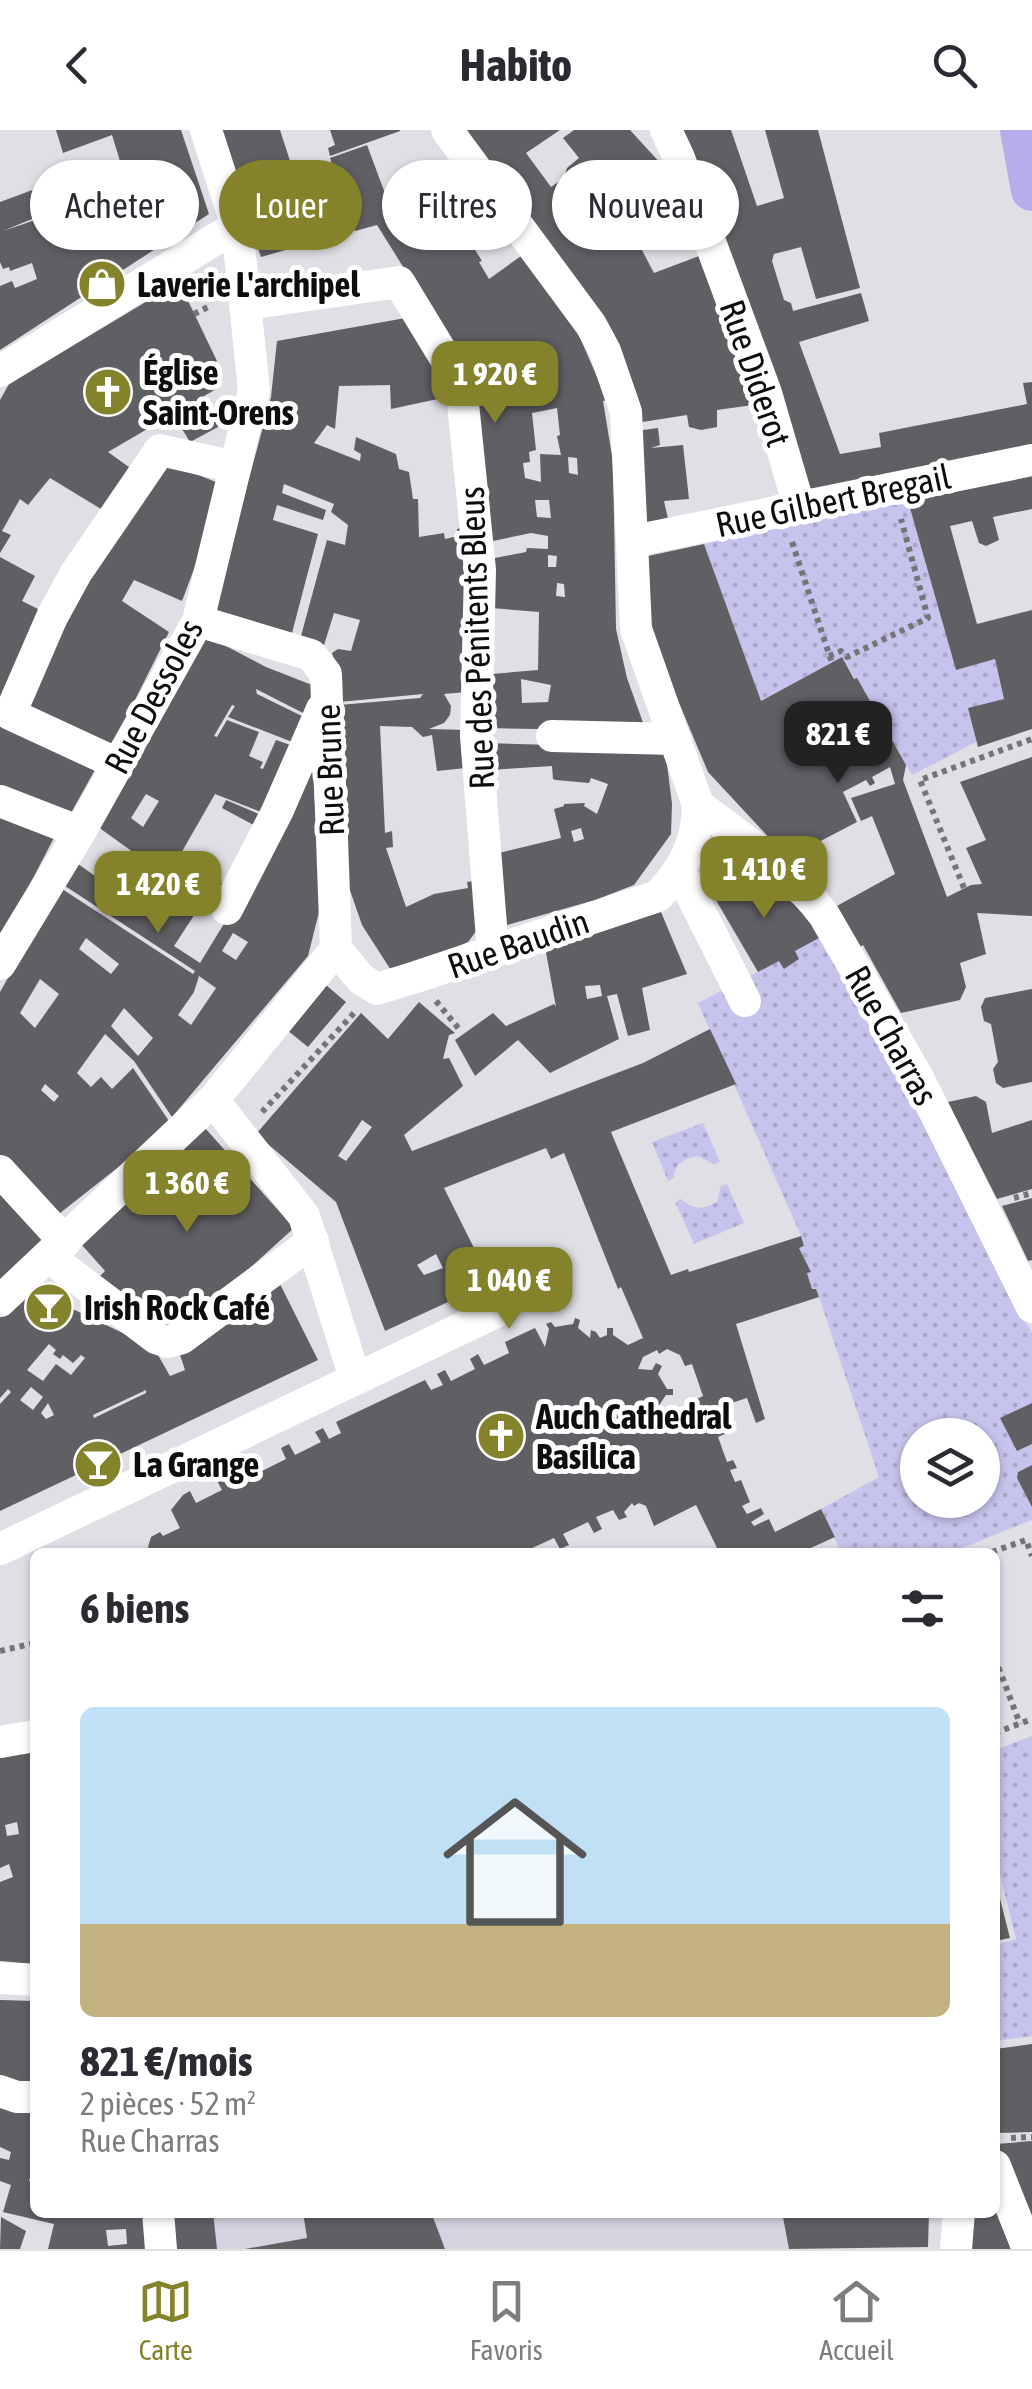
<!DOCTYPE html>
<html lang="fr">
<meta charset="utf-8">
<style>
:root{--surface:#fff;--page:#f2f2f3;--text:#2b2b33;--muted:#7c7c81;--line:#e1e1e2;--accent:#84822a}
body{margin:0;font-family:"Asap Condensed",sans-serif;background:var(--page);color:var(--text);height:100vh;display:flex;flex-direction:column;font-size:38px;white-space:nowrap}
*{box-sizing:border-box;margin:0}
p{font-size:32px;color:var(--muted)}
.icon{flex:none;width:55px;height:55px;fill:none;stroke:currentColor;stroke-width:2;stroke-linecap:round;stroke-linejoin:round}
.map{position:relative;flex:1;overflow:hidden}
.sheet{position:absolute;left:30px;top:1418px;width:970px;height:670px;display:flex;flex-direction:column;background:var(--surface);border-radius:15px;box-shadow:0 2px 8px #0004}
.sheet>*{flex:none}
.top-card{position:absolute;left:30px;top:30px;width:972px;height:90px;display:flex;gap:20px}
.buttons{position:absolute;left:900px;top:1288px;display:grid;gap:20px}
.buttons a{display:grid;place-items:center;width:100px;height:100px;border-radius:50%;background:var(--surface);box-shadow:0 2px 8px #0004;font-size:50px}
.price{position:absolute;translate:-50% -85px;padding:0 22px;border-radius:20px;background:var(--accent);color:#fff;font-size:32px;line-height:65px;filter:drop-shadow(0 2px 5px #0008)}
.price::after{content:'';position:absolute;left:50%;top:60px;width:30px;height:22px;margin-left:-15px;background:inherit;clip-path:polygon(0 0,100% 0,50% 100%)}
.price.current{background:#222;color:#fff}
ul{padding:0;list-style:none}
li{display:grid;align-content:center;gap:20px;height:530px;padding:0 50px}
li+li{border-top:2px solid var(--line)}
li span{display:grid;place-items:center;height:310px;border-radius:15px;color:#555}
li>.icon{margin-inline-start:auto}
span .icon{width:180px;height:180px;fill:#fffc;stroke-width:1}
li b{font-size:42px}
h2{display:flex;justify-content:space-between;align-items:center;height:120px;padding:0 50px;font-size:42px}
.chip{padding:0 35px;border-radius:45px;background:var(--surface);box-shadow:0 2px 8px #0004;font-size:35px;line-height:90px}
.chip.current{background:var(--accent);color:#fff}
header{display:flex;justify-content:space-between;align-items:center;height:130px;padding:0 50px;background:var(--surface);font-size:45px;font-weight:700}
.tab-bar{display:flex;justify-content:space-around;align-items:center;height:140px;border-top:2px solid var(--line);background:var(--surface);font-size:28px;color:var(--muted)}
.tab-bar a{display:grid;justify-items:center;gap:5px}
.tab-bar .current{color:var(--accent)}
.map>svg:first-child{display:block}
.built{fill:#d4d3e0}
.grass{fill:url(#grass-dots);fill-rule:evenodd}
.building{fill:#605f64;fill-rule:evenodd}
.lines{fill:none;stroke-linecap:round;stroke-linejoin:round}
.path{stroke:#757579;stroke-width:6;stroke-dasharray:5 5;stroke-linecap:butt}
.minor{stroke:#fff;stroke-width:32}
.major{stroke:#b6adea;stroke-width:42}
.labels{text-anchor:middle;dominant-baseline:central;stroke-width:10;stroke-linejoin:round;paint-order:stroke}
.poi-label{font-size:35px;font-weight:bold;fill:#0d0d0f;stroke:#fff;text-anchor:start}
.street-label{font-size:35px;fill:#0d0d0f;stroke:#fff}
</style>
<header><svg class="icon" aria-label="back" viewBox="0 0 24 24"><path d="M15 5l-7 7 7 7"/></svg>Habito<svg class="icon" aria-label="search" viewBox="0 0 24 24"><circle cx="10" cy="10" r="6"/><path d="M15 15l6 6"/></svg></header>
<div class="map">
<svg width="1032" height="2119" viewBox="0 0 1032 2119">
<defs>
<pattern id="grass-dots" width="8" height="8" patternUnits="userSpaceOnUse" patternTransform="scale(2.5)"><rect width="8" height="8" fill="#c6c3ec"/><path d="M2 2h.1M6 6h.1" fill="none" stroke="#a9a6c9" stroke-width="1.8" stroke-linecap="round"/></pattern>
</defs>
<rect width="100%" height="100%" fill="#dfdfe5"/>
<!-- built -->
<path class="built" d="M169 2083H782L789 2119H173Z"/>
<!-- grass -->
<path class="grass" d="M908 371 956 540 995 529 1004 569 978 611 912 645 842 527 761 571 704 414Z
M819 808 908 951 1032 1203V1335L1018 1342 1032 1377V1390L952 1422H841L821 1379 879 1347 819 1167 816 1160 812 1159 807 1143 810 1141 799 1118 804 1116 801 1106 698 873 779 831 785 838 799 829 795 821ZM918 1305H982V1370H918Z
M703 993 720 1032 713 1034 698 1026C685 1029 674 1033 674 1048L668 1051 652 1012Z
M727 1054 744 1093 694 1114 675 1072 681 1069C693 1080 704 1080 717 1072L721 1056Z
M1032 1606V1906L995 1911V1815L1016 1809 1000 1745H995V1620Z"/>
<!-- building -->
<path class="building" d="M56 0H181L209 84 0 220V156L12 151 15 158 37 149 32 133 10 141 9 137 3 139 0 132V72L92 38 96 53 124 44 112 5 63 23ZM99 61 101 64 56 83 3 101Z
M218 0H280L291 34 285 38 286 42 279 45 286 66 337 49 330 28 367 15 386 66 412 54 423 83 447 76 473 61 483 75 463 90 457 83 453 85 482 131 479 132 489 149 521 126 578 203 607 270 603 271 613 332 616 499 627 548 646 601 485 598 492 544 538 540 539 482 491 478 490 429 526 422 527 418 548 419V406L531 403 488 412 469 250 489 241 483 225 465 236 377 95 355 101 343 81 326 86 331 107 261 127ZM534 234 542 252 539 254 545 268 536 269 534 263 523 264 522 253H514L520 241ZM557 278 560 305 557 306 561 325 540 324 541 352 525 348 523 333 530 332 529 322 536 320 532 283ZM568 327 577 328 578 345 569 343ZM535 370H549L551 388 537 387ZM548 425 557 426 556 437H548ZM557 453 564 454 565 467 556 466ZM521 549 551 555 548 572 522 573Z
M330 0H400V1L330 26 328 18 335 15Z
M465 0H560L526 23 551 57 564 48 567 38 579 28 563 8 574 0H630L663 36 618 60 621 65 614 69 611 64 606 67 604 64 584 76 611 119 634 105 654 143 699 126 753 275 717 280V297L701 300 689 297 687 285 636 293Z
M683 0H731L757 76 784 68 765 0H818L860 158 816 169 801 117 774 124 772 131 784 170 791 173 793 181 861 163 869 191 799 212 840 324 881 317 879 303 1027 274 1023 253 1032 252V315L811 364Z
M179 152 217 231 208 236 220 257 204 266 220 296 190 312 173 284 108 322 133 340 106 382 50 348 28 375 20 369 2 401 11 405 0 423V270L9 254Z
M411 187 452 266 391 279 390 255 339 256 335 299 327 295 314 313 360 331 361 324 354 320 356 307 396 324 399 339 409 342 413 369H418L419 407 444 403 445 409 458 406 457 399 468 397 466 562 444 564 451 576 450 585 444 593 429 599 466 600V638L437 641 432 605 423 607 412 597 380 596 385 703 392 701 393 717 386 718 406 777 434 764 468 758 467 752 473 751 477 800 468 812 394 845 362 795 343 740 339 575 420 568 423 564 339 572 336 535 332 523 338 519 351 521 360 490 334 483 324 515 301 506 327 410 345 415 348 395 331 382 334 374 284 354 282 363 326 380 323 390 277 375 273 390 318 404 292 503 213 482 271 267 277 211Z
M658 298 660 315 651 318 683 315 689 369 664 371 669 393 647 396 636 301Z
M160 330 216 352 200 423 182 471 134 450 122 471 169 502 118 604 103 624 21 575 40 530Z
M1032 345V379L993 387 999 410 986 416 979 413 972 391 950 396 977 494 1032 480V599L978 617 968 578 1004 569 995 529 956 540 908 371Z
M704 414 761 571 842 527 854 549 857 548 906 635 903 650 947 767 971 755 982 754 966 718 986 710 960 652 1032 627V786L977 783 986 824 960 833 966 857 960 870 901 883 863 815 858 818 835 777 895 744 872 686 861 691 851 668 895 654 890 637 872 647 875 653 870 656 866 650 843 662 857 692 788 728 708 642 645 492 648 426Z
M0 427 35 446 22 471 46 483 0 591Z
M205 505 266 537 312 555 311 587 256 559 257 564 310 590 300 615 228 587 235 576 232 575 214 606 217 607 227 590 259 602 249 626 263 632 260 638 263 639 276 610 299 618 269 685 215 664 180 725 223 754 219 780 204 770 174 816 200 833 258 738 309 642 313 643 321 774 308 826 172 987 134 931 105 904 77 943 91 957 101 947 112 959 133 938 169 991 144 1017 55 1087 0 1028V862L59 757 193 844 195 841 62 754 74 731 116 761 137 725 94 694ZM146 664 159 671 143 697 131 688ZM233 803 248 812 236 830 222 821ZM86 808 119 834 111 844 79 819ZM199 846 216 858 191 895 178 885 194 862ZM40 849 59 864 35 898 20 883ZM124 878 153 908 138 926 111 896ZM45 954 59 966 54 972 41 960Z
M0 594 96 638 66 692 0 664Z
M485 613 665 618 672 674 671 704 634 755 595 770 507 795 495 724 561 708 554 679 564 676V674L585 673 584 676 597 684 608 654 591 648 589 653 556 650 553 649 552 636 488 640ZM581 698 584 709 574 712 571 701Z
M226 670 268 688 263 700 222 678Z
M0 678 57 702 3 806 0 805Z
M746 741 803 780 819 808 795 821 799 829 784 839 779 831 758 842 710 760Z
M661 782 687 844 642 858 650 900 628 906 617 864 607 866 619 909 550 943 518 910 475 946 455 910 493 883 506 896 554 874 556 877 545 817ZM600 855 602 866 587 869 585 856Z
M320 850 346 872 308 917 282 896Z
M1032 859V952L1003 958 996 953 993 939 998 932 991 894 984 891 981 877 985 868Z
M419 872 455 903 449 905 443 929 449 928 463 956 404 1005 412 1021 643 933 710 899 736 954 611 1002 671 1145 688 1139 689 1142 801 1106 804 1116 799 1118 811 1142 807 1143 812 1159H816L819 1167 736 1194 765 1289 756 1293 747 1268 716 1278 727 1303 718 1307 727 1332 733 1330 737 1338 730 1340 735 1352 741 1350 750 1372 742 1376 747 1384 761 1378 764 1384 751 1392 754 1396 769 1389 775 1402 821 1379 835 1407 802 1422H719L696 1375 654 1396 646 1376 639 1373 634 1376 632 1373 624 1382 627 1387 619 1390 613 1380 596 1387 602 1399 594 1403 588 1392 563 1404 569 1415 560 1419 554 1408 530 1419 532 1422H151L148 1417 151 1407 160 1402 163 1406 180 1398 171 1380 183 1365 190 1361 196 1373 222 1360 216 1349 222 1346 228 1357 255 1344 249 1333 256 1330 262 1341 286 1329 281 1318 289 1314 295 1325 321 1312 315 1302 323 1298 329 1309 341 1303 336 1292 425 1250 431 1260 443 1255 437 1244 445 1240 451 1251 475 1239 470 1229 478 1224 484 1235 509 1223 505 1212 535 1198 545 1217 549 1199 546 1194 551 1192 555 1197 573 1194 575 1188 580 1190 578 1198 590 1208 591 1200 596 1202 600 1208 607 1205V1198H613V1205L628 1215 643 1208 621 1157 618 1159 564 1023 551 1029 546 1018 444 1058 481 1132 475 1135 485 1155 385 1201 336 1072 256 1004 361 883 388 909ZM362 990 372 997 346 1031 338 1026ZM436 1124 443 1138 424 1145 417 1135ZM667 1219 680 1225 685 1236 692 1234 703 1266 695 1270 697 1276 671 1284 669 1277H658L666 1265H673V1259H667L658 1244 662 1236 656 1233 652 1240 638 1239 643 1227 657 1220 659 1224Z
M976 966 986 972 992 1003 1032 990V1059L997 1069 948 972Z
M205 998 294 1098 178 1203 159 1200 126 1164 120 1169 99 1147 105 1141 82 1115Z
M0 1059 55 1107 0 1160Z
M1032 1068V1130L1028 1131 1002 1076Z
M279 1152 318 1230 0 1381V1274L11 1262 8 1259 0 1268V1183L29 1158 154 1218 170 1246 185 1240 178 1219ZM49 1214 56 1220 53 1224 60 1229 63 1225 73 1233 81 1225 85 1228 71 1245 56 1234 43 1251 27 1240ZM31 1257 43 1267 33 1280 20 1270ZM146 1260V1263L94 1288 93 1285ZM48 1273 54 1285 46 1289 41 1283Z
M1032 1273V1314L1017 1321 1000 1288Z
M1032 1335V1377L1017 1348 1018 1342Z
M35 1621V1834L0 1831V1752L13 1747 9 1734 0 1738V1628ZM17 1692 19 1704 7 1706 5 1695Z
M995 1749 1010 1808 995 1811Z
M0 1870 35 1871V1955L0 1948Z
M1032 1914V2002L995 2003V1919Z
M0 1973 35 1977V2029L29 2051 35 2053V2082H145L151 2119H48L54 2094 3 2082 11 2055 0 2051V2028L9 2030 11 2022 0 2017ZM126 2099 127 2114 108 2116 106 2100Z
M1032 2011V2100L997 2014Z
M169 2082H213L217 2119H173Z
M303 2082H431L445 2119H245L307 2108Z
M782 2082H929L928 2117 789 2119Z
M968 2082H996L1011 2119H972Z
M1 2087 26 2101 20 2119H0Z"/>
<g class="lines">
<!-- path -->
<path class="path" d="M194 184 212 175
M792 412 832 533
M829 526 841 521 847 527 928 488 901 389
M964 758 920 650 1032 609
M436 871 459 899
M262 982 355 882
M1014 1068 1032 1063
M992 1422 1026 1410 1032 1426
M0 1521 35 1513
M995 1528 1020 1594
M995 1603 1032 1589
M1011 2008 1032 2007"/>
<!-- minor -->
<path class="minor" d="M666 0 679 28 766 263 799 376
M246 174 399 152 461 254 480 440 476 606 493 821
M0 241 237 96
M634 411 1032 330
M198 491 311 525 326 544 336 819
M552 606 675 609
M118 634 10 584 52 487 76 443 160 320 235 337
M0 671 80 702
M698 675C743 709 790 740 824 785L917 946 1032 1177
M680 742 745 871
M227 779 277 682 322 579
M336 819 361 849 377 859 416 847 658 766C684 738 697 714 698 675L636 499 626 282 605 221 591 195 447 0
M0 834 80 702 198 491 254 260 237 96 206 0
M213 970 304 1086 355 1248
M0 1041 65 1112
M49 1127 156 1208 168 1212 182 1208 313 1111
M0 1171 213 970 336 819
M0 1419 498 1181
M0 1612 35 1606
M0 1848 35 1850
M0 1961 17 1967H35
M995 2036 1028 2119
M158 2082 161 2119
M956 2119 959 2082"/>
<!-- major -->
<path class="major" d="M1021 0 1032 60"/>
</g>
<!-- icons -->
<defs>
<g id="shop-disc" transform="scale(2.5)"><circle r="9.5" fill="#84822a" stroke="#fff"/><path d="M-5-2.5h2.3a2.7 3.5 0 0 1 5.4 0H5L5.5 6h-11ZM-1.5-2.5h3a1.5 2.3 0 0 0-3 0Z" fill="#fff"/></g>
<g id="church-disc" transform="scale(2.5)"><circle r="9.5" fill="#84822a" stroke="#fff"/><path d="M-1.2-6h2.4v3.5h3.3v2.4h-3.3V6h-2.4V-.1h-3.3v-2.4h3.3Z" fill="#fff"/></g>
<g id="bar-disc" transform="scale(2.5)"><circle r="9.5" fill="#84822a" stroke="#fff"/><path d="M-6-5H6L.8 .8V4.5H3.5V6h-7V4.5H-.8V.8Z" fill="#fff"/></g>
</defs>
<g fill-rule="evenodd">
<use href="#shop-disc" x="102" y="154"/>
<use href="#church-disc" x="108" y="262"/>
<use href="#bar-disc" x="49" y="1177"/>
<use href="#church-disc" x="501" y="1306"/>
<use href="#bar-disc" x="98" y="1334"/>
</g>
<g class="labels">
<!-- poi labels -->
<g class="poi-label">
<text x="137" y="154">Laverie L'archipel</text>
<text x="143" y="242">Église<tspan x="143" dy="40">Saint-Orens</tspan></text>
<text x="84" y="1177">Irish Rock Café</text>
<text x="536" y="1286">Auch Cathedral<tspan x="536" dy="40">Basilica</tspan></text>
<text x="133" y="1334">La Grange</text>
</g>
<!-- street labels -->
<g class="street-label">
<text transform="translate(756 243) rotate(71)">Rue Diderot</text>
<text transform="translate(833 370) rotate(-12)">Rue Gilbert Bregail</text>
<text transform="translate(476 508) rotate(-92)">Rue des Pénitents Bleus</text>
<text transform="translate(153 566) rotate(-62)">Rue Dessoles</text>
<text transform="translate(329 640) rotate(-92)">Rue Brune</text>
<text transform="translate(518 813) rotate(-19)">Rue Baudin</text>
<text transform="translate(892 905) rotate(61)">Rue Charras</text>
</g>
</g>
</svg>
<div class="buttons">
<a><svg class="icon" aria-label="layers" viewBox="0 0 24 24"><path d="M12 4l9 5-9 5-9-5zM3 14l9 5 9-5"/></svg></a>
</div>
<b class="price" style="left:495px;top:296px">1 920 €</b>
<b class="price current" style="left:838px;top:656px">821 €</b>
<b class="price" style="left:764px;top:791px">1 410 €</b>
<b class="price" style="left:158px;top:806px">1 420 €</b>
<b class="price" style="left:187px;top:1105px">1 360 €</b>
<b class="price" style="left:509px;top:1202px">1 040 €</b>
<div class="top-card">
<a class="chip">Acheter</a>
<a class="chip current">Louer</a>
<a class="chip">Filtres</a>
<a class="chip">Nouveau</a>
</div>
<section class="sheet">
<h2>6 biens<svg class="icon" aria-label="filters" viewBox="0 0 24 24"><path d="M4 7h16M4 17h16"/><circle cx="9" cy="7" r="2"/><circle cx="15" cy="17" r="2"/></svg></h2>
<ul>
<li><span style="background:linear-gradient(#bfe0f5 70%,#c2b280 0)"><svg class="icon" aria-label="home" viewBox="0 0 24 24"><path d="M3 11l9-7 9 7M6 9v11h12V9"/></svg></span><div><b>821 €/mois</b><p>2 pièces · 52 m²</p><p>Rue Charras</p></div></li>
</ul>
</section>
</div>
<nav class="tab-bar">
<a class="current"><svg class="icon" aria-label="map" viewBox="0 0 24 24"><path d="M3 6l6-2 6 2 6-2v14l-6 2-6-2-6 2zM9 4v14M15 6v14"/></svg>Carte</a>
<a><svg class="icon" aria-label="saved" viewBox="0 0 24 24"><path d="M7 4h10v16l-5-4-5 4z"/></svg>Favoris</a>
<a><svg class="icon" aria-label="home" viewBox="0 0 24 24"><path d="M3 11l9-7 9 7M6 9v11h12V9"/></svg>Accueil</a>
</nav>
